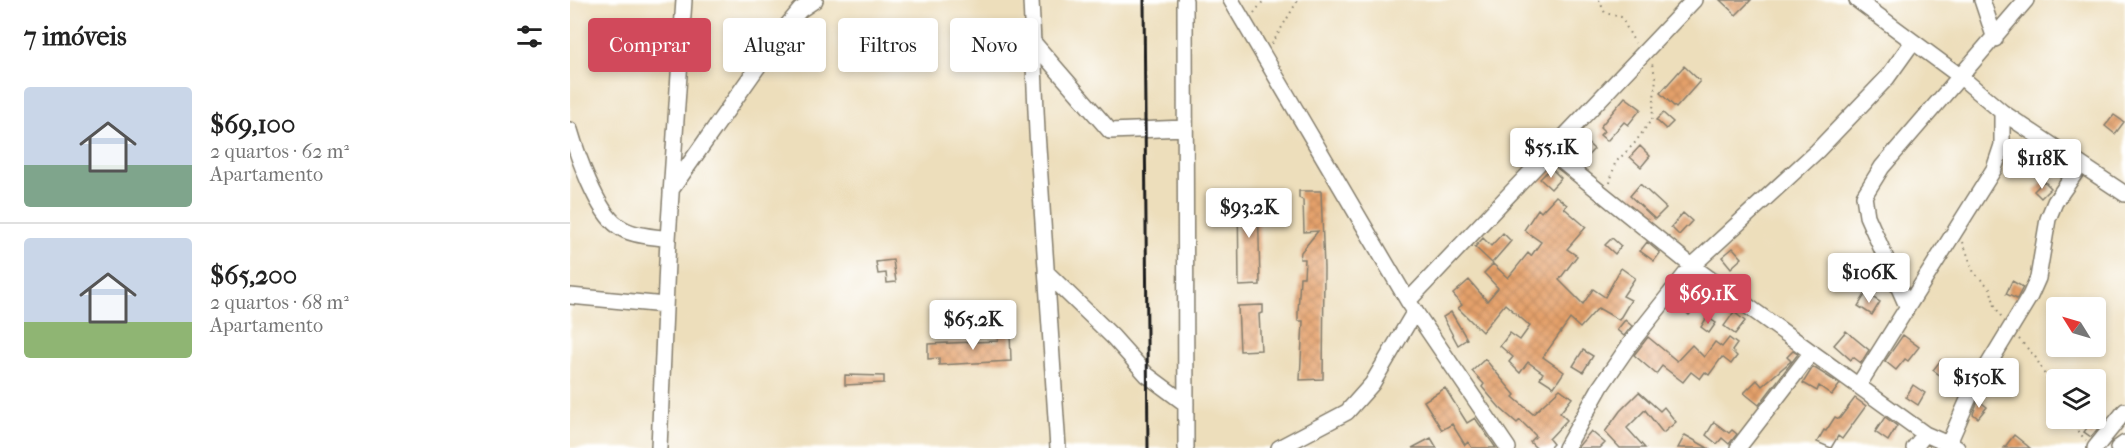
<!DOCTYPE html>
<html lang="pt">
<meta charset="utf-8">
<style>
:root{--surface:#fff;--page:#f2f2f2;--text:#222;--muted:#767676;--line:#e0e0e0;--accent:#d1495b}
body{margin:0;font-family:"IM FELL French Canon",serif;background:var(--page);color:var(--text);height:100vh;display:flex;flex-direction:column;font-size:22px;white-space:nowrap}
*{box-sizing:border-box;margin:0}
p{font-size:20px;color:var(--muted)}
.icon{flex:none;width:33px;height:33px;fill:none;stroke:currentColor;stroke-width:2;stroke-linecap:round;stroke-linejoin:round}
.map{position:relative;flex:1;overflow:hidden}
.details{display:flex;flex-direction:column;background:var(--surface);width:570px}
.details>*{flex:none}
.guide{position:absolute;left:18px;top:18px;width:570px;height:54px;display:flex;gap:12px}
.needle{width:39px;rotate:307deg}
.controls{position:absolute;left:1476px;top:297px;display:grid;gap:12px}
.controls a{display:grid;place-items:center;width:60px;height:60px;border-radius:6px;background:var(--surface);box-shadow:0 3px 9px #0003;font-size:30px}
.price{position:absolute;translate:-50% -51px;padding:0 14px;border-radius:6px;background:#fff;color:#222;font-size:20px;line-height:39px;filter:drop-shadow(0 2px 3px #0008)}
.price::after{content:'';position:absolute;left:50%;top:36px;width:18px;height:14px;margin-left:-9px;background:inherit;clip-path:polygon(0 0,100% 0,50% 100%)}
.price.current{background:var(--accent);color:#fff}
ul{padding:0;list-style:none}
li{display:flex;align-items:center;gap:18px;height:150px;padding:0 24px}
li+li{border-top:2px solid var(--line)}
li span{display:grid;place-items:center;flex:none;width:168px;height:120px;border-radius:6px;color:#555}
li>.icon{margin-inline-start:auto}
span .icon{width:72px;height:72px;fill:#fffc;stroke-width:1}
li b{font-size:26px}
h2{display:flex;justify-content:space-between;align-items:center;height:72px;padding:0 24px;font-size:26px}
.chip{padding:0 21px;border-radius:6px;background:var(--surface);box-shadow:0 3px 9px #0003;font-size:21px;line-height:54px}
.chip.current{background:var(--accent);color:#fff}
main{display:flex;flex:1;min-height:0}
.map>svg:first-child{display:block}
.building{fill:url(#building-cross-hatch)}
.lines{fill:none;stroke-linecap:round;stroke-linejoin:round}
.minor-casing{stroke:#847d6c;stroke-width:18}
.path{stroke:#847d6c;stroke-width:2;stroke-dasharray:1.5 4.5;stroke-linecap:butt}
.minor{stroke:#fff;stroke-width:15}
.rail{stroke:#1c1c1c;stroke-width:3}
</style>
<main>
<section class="details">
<h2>7 imóveis<svg class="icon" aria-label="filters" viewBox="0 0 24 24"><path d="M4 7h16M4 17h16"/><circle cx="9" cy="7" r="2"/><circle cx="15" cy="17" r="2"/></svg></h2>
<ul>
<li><span style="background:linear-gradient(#c9d6e8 65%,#7fa58c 0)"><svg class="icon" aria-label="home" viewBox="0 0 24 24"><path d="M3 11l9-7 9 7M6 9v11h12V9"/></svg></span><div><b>$69,100</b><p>2 quartos · 62 m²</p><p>Apartamento</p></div></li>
<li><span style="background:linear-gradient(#c9d6e8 70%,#8fb573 0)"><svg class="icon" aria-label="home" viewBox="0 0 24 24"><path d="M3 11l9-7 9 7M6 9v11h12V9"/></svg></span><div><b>$65,200</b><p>2 quartos · 68 m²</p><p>Apartamento</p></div></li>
</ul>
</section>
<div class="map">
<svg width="1555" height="448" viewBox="0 0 1555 448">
<defs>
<pattern id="building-cross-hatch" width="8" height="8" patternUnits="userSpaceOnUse" patternTransform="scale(1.5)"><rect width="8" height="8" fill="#e4a06a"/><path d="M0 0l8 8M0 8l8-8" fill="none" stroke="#c3895b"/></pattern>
</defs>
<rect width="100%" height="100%" fill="#fff"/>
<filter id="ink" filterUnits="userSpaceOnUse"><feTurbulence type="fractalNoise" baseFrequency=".0167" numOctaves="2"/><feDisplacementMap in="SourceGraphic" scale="12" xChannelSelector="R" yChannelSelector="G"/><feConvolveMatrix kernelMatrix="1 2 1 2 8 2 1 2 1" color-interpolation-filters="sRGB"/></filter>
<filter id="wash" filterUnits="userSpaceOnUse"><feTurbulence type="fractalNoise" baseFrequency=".008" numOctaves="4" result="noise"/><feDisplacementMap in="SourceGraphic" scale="24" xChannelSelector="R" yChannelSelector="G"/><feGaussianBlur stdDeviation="1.35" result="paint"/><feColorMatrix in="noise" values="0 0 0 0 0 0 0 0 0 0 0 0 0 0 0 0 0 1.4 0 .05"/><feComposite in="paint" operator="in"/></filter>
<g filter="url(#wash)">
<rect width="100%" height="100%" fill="#eddebb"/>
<g id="blocks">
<!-- building -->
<path class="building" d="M1150 0H1181L1166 15Z
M1114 66 1130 81 1106 108 1090 93Z
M1055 97 1071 109 1058 125 1054 122 1037 141 1030 135 1034 131 1030 127Z
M1093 113 1103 122 1096 129 1086 120Z
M1544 115 1554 122 1545 134 1535 126Z
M1012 138 1024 149 1011 163 999 152Z
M1070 146 1080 156 1071 167 1060 157Z
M981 168 991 178 981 189 970 179Z
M1474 181 1481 188 1471 198 1464 191Z
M1070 184 1096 208 1085 219 1060 196Z
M729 191H751L754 268 753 379 730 380 733 321H728V313L730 277H734L735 259H730L731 252 748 231 734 232 733 200 729 198Z
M668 192H688L690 285 669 286Z
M986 196 997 205 994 208 1016 227 997 249 1007 256 989 280 1013 304 1023 289 1035 297 1051 268 1065 278 1053 296 1061 300 1049 320 1028 308 1010 328 1000 319 973 357 994 372 984 387 970 378 973 373 958 362 950 373 939 362 943 357 930 346 940 333 950 340 960 326 935 304 912 332 888 308 892 305 883 294 899 280 917 301 928 288 914 273 923 264 938 278 958 253 961 256 971 242 954 230 968 209 971 212Z
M1113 213 1122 221 1109 235 1101 227Z
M933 233 941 241 922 263 905 247 913 238 921 246Z
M1042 238 1051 246 1045 254 1035 245Z
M1077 242 1090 253 1084 261 1070 251Z
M1163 248 1172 258 1161 268 1152 257Z
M323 260 326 282 317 283 316 273 308 274 306 262Z
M1442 281 1453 287 1447 299 1436 294Z
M1119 286 1133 299 1119 315 1105 303Z
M1296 293 1310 302 1302 315 1288 306Z
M693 305V313L689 314 691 350 670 351 668 306Z
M881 312 897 339 888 345 873 317Z
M1164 312 1175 321 1165 334 1154 326Z
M1137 317 1146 323 1139 333 1131 327Z
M1055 320 1062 326 1054 336 1047 330Z
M1276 331 1299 350 1291 363 1283 357 1281 360 1264 345Z
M440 332 441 361 369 365V358L358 359V344L428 341 427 333Z
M1333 335 1349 347 1338 361 1335 359 1326 370 1315 361Z
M1078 337 1107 361 1122 345 1134 357 1145 342 1152 347 1159 338 1167 344 1162 351 1167 356 1161 364 1152 357 1139 375 1135 372 1130 379 1121 372 1113 382 1092 366 1086 374 1064 355Z
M1013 350 1023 356 1013 372 1003 366Z
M1223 351 1228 354 1189 405 1174 393 1187 380 1192 386 1221 361 1217 357Z
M915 359 945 395 943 397 963 414 990 389 1002 398 990 413 997 420 979 439 983 444 979 448H966L960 442 966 436 950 420 947 423 930 408 912 387 914 384 902 371Z
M1371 360 1383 369 1375 379 1363 370Z
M1243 367 1270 384 1262 395 1249 386 1247 391 1233 383Z
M275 375 314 376V383L275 385Z
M1343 385 1355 393 1348 405 1336 397Z
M875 388 897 423 905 418 926 448H902L898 442 895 445 882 424 872 430 854 401Z
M1069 392 1090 411 1094 407 1106 422 1093 433 1075 410 1057 428 1075 448H1050L1035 432 1050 411Z
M1285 398 1296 406 1272 439 1268 436 1261 448 1247 442 1254 430 1256 431 1265 417 1269 419Z
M1408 400 1417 407 1408 418 1403 414Z
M1315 417 1327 426 1318 441 1305 432Z
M1522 421 1529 427 1521 437 1514 432Z
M1144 422 1159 433 1162 430 1167 434 1159 444 1152 438 1147 444 1136 435Z
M1021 431 1035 443 1030 448H1007Z
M1115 435 1138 448H1108Z
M1444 435 1460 448H1434Z
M861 438 867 448H842Z"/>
</g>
</g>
<g filter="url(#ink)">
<use href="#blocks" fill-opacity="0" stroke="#847d6c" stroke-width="1.5"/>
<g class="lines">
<!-- minor casing -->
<g class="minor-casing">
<path id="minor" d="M461 0 467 132 488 448
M615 0 616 448
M661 0 838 301 938 448
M1287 0 1391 77 1432 112 1555 194
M1412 0 1425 39
M463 42 540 131 615 128
M0 130C7 154 27 212 48 226 61 236 82 236 98 239
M979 151 1122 266 1355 434 1387 448
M101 190 215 28 230 10 245 0
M476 272 543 337 577 375 616 404
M0 296 95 305
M838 301 1124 0
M1337 306 1297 216 1294 196 1312 167 1456 0
M1288 386 1424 169 1432 145V112
M1379 443 1401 393 1460 296 1468 278 1478 219 1485 202 1510 166
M89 448 98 239 114 0
M709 448 777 412 802 384 845 311
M996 448 1031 386 1060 344 1122 266 1247 151 1317 78 1342 43
M1168 448 1242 352
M1344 448 1355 434
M1525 448 1555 411
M1548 448 1555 443"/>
</g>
<!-- path -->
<path class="path" d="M1029 0 1035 13 1051 17 1065 43
M684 13 694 0
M702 44 728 0
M1040 183 1045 163 1064 144 1082 119 1086 78 1082 64
M1393 242 1404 273 1420 288 1425 306 1432 318
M1449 339 1466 358 1486 396
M1495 418 1516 440"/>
<!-- minor -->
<use href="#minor" class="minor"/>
<!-- rail -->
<path class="rail" d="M574 0 578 448"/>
</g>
</g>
</svg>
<div class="controls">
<a><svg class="needle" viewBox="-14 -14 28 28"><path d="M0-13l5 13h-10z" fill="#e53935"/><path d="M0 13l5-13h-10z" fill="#767676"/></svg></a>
<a><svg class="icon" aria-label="layers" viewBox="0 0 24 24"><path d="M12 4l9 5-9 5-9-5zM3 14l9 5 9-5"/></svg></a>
</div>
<b class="price" style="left:981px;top:179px">$55.1K</b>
<b class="price" style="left:1472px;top:190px">$118K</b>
<b class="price" style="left:679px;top:239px">$93.2K</b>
<b class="price" style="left:1299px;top:304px">$106K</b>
<b class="price current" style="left:1138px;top:325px">$69.1K</b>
<b class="price" style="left:403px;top:351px">$65.2K</b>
<b class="price" style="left:1409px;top:409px">$150K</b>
<div class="guide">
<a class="chip current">Comprar</a>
<a class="chip">Alugar</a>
<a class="chip">Filtros</a>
<a class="chip">Novo</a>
</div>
</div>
</main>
